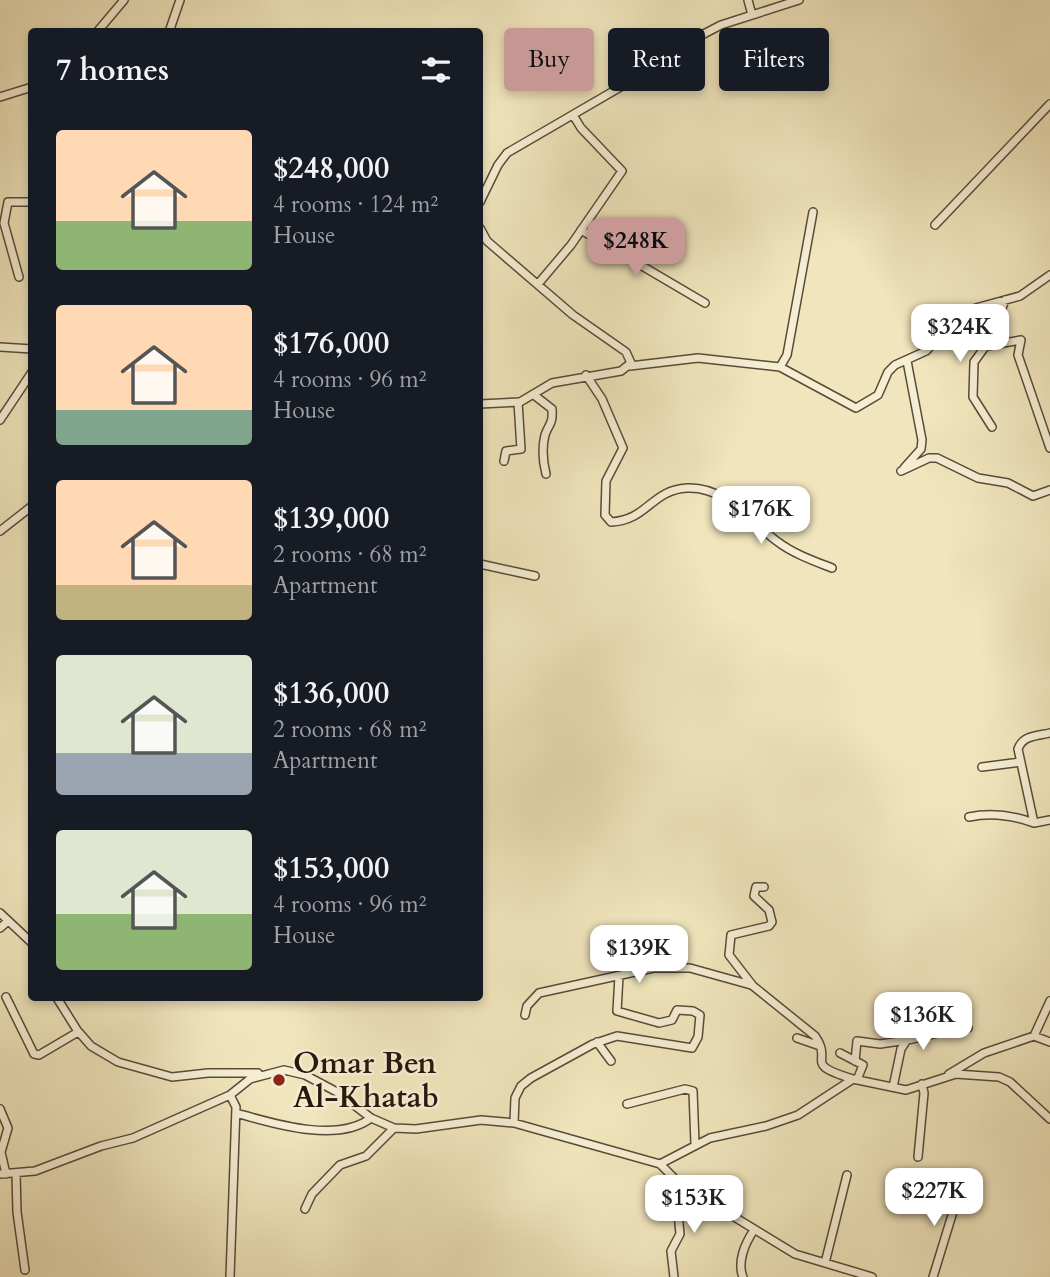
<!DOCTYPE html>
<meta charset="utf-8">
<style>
:root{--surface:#171b24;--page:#242831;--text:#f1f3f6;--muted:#9ea1a6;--accent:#c59692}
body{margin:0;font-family:Cardo,serif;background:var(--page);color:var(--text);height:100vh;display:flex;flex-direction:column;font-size:26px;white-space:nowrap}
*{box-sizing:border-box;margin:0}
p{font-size:23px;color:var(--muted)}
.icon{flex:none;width:38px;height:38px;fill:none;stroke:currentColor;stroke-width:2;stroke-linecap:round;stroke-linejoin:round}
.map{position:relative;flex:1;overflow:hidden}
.sheet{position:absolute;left:28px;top:28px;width:455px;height:973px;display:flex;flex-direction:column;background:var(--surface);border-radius:7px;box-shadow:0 4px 10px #0003}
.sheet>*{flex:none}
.guide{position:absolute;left:504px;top:28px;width:441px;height:63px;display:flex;gap:14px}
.price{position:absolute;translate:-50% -60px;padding:0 16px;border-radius:14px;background:#fff;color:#222;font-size:23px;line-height:46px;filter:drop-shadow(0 2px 4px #0008)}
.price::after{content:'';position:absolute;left:50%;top:42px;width:21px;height:16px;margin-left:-10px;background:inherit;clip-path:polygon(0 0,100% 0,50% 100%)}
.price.current{background:var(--accent);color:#111}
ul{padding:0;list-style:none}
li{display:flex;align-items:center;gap:21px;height:175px;padding:0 28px}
li span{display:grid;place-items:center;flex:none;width:196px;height:140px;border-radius:7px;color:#555}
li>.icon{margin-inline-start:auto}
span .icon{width:84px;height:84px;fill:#fffc;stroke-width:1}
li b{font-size:30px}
h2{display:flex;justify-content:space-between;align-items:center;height:84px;padding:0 28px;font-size:30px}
.tag{padding:0 24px;border-radius:7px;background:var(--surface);box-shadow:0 4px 10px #0003;font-size:24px;line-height:63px}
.tag.current{background:var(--accent);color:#111}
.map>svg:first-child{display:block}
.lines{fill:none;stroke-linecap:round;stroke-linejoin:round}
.minor-casing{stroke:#5b4a38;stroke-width:10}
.minor{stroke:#f5eed3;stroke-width:7}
.poi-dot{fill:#8f2418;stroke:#f5eed3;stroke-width:2.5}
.labels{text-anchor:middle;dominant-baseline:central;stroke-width:5;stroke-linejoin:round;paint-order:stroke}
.poi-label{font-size:30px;font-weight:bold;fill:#29170c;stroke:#f5eed3;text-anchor:start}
</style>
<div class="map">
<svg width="1050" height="1277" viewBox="0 0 1050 1277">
<rect width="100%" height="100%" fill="#f0e5bc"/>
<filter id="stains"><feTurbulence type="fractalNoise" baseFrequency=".00286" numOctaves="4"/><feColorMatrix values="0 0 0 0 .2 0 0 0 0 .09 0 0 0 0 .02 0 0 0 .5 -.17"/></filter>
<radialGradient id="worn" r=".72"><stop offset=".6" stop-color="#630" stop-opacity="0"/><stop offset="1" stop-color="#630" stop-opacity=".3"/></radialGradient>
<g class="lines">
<!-- minor casing -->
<g class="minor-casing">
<path id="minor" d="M748 0 752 15
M97 32 124 0
M169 32 180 0
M0 97 32 87
M480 202 498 165 507 153 648 71 696 38 721 25 799 0
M935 225 1050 104
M480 228 487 241 573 315 626 352 631 363 621 371 552 383 520 402 480 404
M581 230 705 303
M19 277 4 223 8 202H32
M538 284 571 245 622 171 581 128 573 115
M987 346 1021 340 1018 355 1050 448
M0 347 32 349
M630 366 698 358 780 367 856 408 878 395 888 372 895 365 926 351 959 316 976 308 1020 296 1050 275
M780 367 787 355 813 212
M586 375 602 399 623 448 606 481 605 515 611 522C648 520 651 490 687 488 726 486 750 522 778 542 794 554 814 561 832 568
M534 395 552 409C553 425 549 423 545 435 542 447 543 462 546 474
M0 420 32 372
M992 427 973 397 974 362 990 340 1005 300
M504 461 506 451 521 449 518 402
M904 468 921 449 922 440 907 361
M901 471 929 458H937L978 478 1008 483 1033 496 1050 490
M0 531 32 506
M480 564 535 576
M1050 733C1037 736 1023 735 1018 749L1034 823 1050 820
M982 767 1021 762
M969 817C992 812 1012 815 1034 823
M764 887H756L754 896 769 910 772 922 769 926 731 935 729 955 753 986 815 1036C834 1063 801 1063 853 1079
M0 913 32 943
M0 928 8 921
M6 997 34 1054 39 1055 78 1032
M57 998 77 1030 91 1046 118 1062 172 1077 208 1073H258
M525 1015 527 1006 539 993 653 968H690L751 985
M1034 1036 1050 1001
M797 1038 820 1046
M597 1042 611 1061
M840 1053 863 1065 857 1080
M855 1061 857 1041 880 1044 907 1040
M949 1074 984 1053 1034 1036 1050 1042
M893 1087 901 1049 907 1040C927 1037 948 1028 968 1028
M230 1095 236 1107 230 1277
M627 1104 685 1089 693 1091 695 1144
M0 1109 8 1128 1 1152 6 1174
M236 1113C272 1123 337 1144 371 1118
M514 1123 515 1098 521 1086 531 1078 593 1044 617 1036 692 1048 698 1037 700 1015 693 1011 677 1010 672 1020 659 1023 617 1011 619 976
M918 1157 924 1093 922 1084
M660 1164 710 1138 766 1126 798 1115 853 1079 906 1090 956 1074 999 1077 1010 1082 1050 1119
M16 1173 17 1212 25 1270
M0 1174 35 1171 101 1146 133 1138 230 1095 250 1079 284 1070 305 1075 337 1092 371 1118 394 1128 416 1129 481 1120 514 1123 660 1164 679 1183 795 1254 872 1277
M305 1209 312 1194 340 1165 366 1156 394 1128
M825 1263 847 1175
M674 1277 671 1251 680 1234 677 1202 688 1188
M743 1277C737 1262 745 1243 754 1230
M933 1277 960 1189 954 1177"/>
</g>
<!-- minor -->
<use href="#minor" class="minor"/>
</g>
<!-- markers -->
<circle class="poi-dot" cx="279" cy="1080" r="7"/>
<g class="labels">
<!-- poi labels -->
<g class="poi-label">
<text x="293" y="1063">Omar Ben<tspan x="293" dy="34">Al-Khatab</tspan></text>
</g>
</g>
<rect width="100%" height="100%" filter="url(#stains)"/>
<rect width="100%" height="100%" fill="url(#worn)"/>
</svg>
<b class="price current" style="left:636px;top:278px">$248K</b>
<b class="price" style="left:960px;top:364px">$324K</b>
<b class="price" style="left:761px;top:546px">$176K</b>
<b class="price" style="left:639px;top:985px">$139K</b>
<b class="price" style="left:923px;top:1052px">$136K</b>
<b class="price" style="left:934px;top:1228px">$227K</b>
<b class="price" style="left:694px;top:1235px">$153K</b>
<div class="guide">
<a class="tag current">Buy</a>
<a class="tag">Rent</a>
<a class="tag">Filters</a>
</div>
<section class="sheet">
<h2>7 homes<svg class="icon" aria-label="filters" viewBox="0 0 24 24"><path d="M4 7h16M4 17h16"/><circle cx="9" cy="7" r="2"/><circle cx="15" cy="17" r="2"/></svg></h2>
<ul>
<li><span style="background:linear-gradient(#ffd9b3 65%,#8fb573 0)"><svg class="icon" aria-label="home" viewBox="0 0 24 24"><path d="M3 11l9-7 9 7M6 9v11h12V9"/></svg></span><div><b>$248,000</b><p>4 rooms · 124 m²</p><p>House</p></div></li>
<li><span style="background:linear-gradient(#ffd9b3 75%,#7fa58c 0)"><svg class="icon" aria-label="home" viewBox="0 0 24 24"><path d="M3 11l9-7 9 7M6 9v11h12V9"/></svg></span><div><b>$176,000</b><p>4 rooms · 96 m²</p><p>House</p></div></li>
<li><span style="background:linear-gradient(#ffd9b3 75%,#c2b280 0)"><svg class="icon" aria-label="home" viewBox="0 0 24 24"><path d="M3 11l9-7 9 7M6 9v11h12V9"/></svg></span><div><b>$139,000</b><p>2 rooms · 68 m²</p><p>Apartment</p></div></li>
<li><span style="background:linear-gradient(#dfe7d0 70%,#9aa5b1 0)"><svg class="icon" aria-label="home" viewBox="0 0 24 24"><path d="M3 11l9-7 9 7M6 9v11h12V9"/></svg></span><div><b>$136,000</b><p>2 rooms · 68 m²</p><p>Apartment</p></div></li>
<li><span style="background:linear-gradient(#dfe7d0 60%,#8fb573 0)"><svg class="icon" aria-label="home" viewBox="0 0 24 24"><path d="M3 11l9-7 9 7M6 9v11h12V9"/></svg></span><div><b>$153,000</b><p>4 rooms · 96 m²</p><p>House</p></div></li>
</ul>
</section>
</div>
